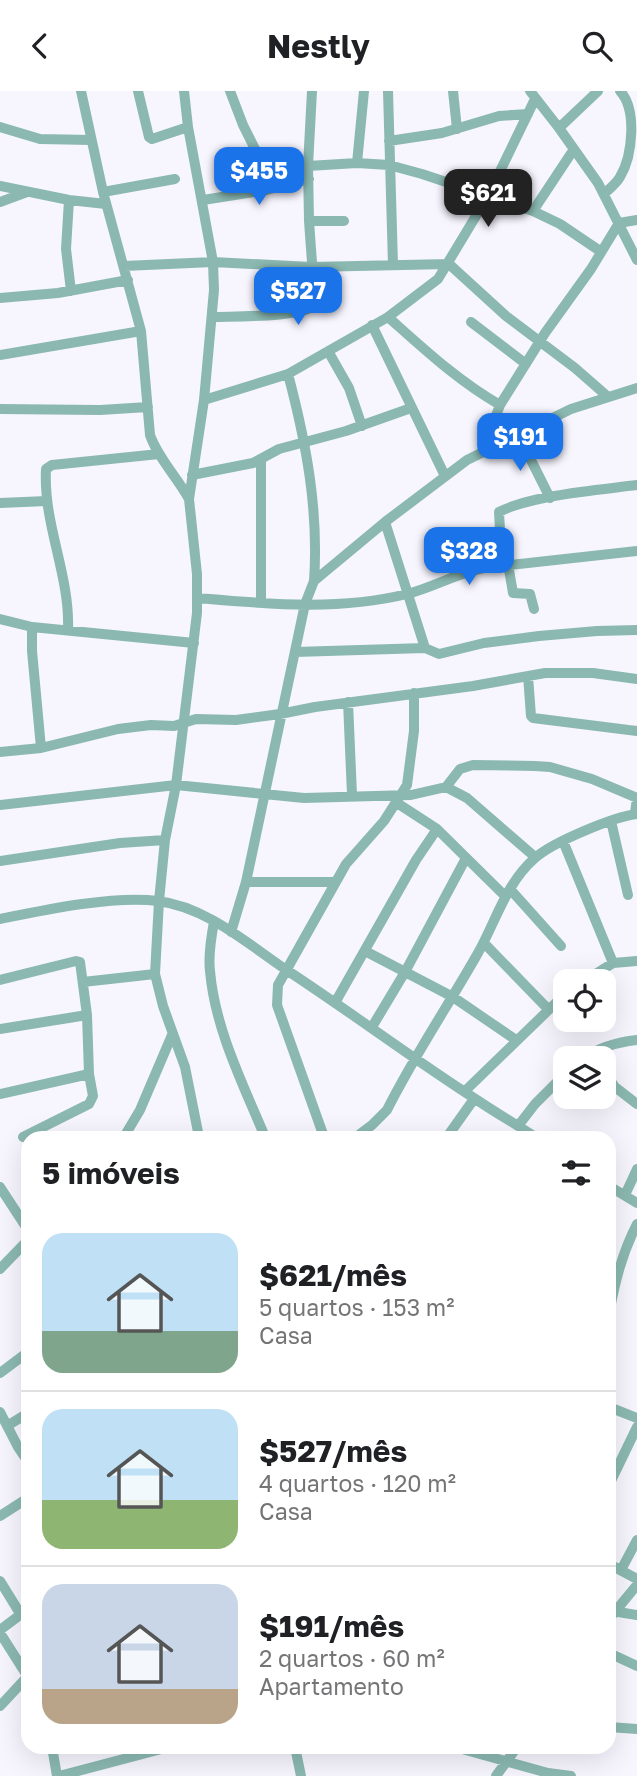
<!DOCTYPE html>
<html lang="pt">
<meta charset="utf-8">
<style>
:root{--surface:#fff;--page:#f2f2f2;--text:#202124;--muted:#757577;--line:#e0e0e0;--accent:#1a73e8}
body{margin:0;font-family:"Golos Text",sans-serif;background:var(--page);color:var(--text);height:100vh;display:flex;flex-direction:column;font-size:26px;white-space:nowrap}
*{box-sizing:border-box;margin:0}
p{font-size:23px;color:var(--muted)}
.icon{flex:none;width:38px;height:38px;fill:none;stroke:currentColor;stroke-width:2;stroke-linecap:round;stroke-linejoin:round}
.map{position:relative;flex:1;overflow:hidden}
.drawer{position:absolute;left:21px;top:1040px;width:595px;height:623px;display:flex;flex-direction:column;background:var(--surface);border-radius:21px;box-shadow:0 7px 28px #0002}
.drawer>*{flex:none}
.buttons{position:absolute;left:553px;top:878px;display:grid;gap:14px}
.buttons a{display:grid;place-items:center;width:63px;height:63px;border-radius:14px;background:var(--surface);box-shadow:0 7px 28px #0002;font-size:35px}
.price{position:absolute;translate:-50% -60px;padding:0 16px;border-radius:14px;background:var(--accent);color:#fff;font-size:23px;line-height:46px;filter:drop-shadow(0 2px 4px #0008)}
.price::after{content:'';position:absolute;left:50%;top:42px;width:21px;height:16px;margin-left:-10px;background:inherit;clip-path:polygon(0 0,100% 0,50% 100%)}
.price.on{background:#222;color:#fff}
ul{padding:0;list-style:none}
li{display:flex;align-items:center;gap:21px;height:175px;padding:0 21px}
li+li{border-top:2px solid var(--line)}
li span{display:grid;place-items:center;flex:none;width:196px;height:140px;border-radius:21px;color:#555}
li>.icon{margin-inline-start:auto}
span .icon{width:84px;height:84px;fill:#fffc;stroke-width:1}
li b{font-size:30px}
h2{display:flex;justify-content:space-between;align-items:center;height:84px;padding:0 21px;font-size:30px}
header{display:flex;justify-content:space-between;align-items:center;height:91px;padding:0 21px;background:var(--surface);font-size:32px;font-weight:700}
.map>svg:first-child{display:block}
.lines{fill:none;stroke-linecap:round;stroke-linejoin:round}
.minor{stroke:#8bb9b1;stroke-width:10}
</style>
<header><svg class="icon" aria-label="back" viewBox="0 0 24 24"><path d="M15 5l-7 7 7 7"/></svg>Nestly<svg class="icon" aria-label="search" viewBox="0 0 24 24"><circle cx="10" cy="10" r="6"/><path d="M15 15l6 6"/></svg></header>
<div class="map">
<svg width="637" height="1685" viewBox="0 0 637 1685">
<rect width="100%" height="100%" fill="#f7f6ff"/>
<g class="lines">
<!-- minor -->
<path class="minor" d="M81 0 103 101 141 240 150 344C158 367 177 386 189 408
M138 0 149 46 152 48 188 36
M184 0 188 36 213 171 214 199 204 309 189 408 197 483V522L176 694 165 749 159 810 155 883 163 915 185 976 199 1046
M230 0 243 34 259 66 266 99
M388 0 393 174
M453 0 457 38
M530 0 559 37 598 92 637 169
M0 36 40 48 90 49
M559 37 598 0
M389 50 442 42 499 25 528 23
M357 72 364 0
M308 75 357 72 389 74 422 83 533 120 560 133 600 160
M0 95 69 109 106 113
M103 101 175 88
M604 103C609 98 616 93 620 86 633 64 637 18 620 0
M69 109 66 158 71 200
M203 109 266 99 309 88
M0 111 27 101
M533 120 574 58
M309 130H344
M124 175 213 171 311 176 449 173 506 225 575 277 607 305
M0 207 58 202 128 189
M213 226C233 225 305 227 315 213L309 130 308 75 312 0
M388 226C424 258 458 290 500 314
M471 231 526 273
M372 234 445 385
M328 260 349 297 362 335
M0 264 141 240
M288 283C306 351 319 419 314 490
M204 309 288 283 388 226 438 188 488 105 535 8
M0 318 100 319 148 316
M518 343 550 407
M491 356 494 330 500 314 545 242 591 178 619 132 637 129
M192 384 253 372 279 358 346 340 411 317
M0 412 47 410
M385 431 425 557
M508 473 513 502 530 503 534 518
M502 474 499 421C532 404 599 399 637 394
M198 507C268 513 338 520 407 503 434 496 457 482 484 477L637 460
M261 510V369
M0 528 32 536 194 552
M32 536V560L41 657
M68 538C70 484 43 433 46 378L52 374 159 363
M295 561 425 557 439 563 484 552 539 545 597 540 637 539
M528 585 531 625 533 627 637 640
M348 611 352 704
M0 661 41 657 118 638 151 634 174 635 196 628 236 629 280 623 315 616 473 595 545 582H593L637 588
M446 696 460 678 473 674 535 675 550 676 592 688 637 707 635 722
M397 712 437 738 505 805
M0 714 176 694 304 707 411 704 446 696 467 707 535 766
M611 730 628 804
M563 750 613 872
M0 770 120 752 165 749
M246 791H335
M510 798 561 855
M0 828C44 819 115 804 158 810 207 816 249 854 288 880 352 922 413 968 477 1009 496 1022 516 1033 535 1046
M214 831C211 847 208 864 210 880 215 938 243 993 265 1046
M231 841 246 791 305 513 314 490 385 431 467 369 571 318 637 297
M484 852 548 918
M365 860 453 906 516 949
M0 889 76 870 80 871 87 924 89 983 0 1003
M83 891 155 883
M583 891 613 872 637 870
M336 910 416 769 437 738
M372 936 405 881 466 767
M0 938 87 924
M582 968C598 957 618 951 637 949
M604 980 615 996 637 1013
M465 1000 565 903
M518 1035 535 1013 565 983
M23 1046 89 1013 93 1005 89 983
M124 1046 140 1019 172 944
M324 1046 277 914 278 894 346 773 384 730 407 694 414 640V602
M356 1046 372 1034 387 1019C414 965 448 915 478 862 496 830 506 792 535 767 553 751 613 726 637 723
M447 1046 474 1008
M609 1095 637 1112
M0 1096 28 1139
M625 1104 637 1078
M0 1178 28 1149
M609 1223C615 1191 622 1162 637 1133
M0 1282 28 1261
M609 1316 637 1327
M0 1321 18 1356 28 1371
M7 1335 28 1322
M609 1394 637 1336
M0 1425 28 1407
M609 1473 637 1488
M621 1479 637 1449
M0 1490 21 1524
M612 1520 637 1524
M609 1528 637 1494
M0 1539 28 1518
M0 1542 28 1586
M609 1562 637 1575
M0 1615 28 1585
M609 1636 637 1638
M52 1656 57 1685
M295 1656 301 1685
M455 1656 548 1682 571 1685
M59 1685 169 1656
M496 1685 517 1656"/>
</g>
</svg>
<div class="buttons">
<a><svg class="icon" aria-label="locate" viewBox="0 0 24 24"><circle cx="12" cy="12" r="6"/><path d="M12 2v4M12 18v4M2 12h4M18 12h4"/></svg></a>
<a><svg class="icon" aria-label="layers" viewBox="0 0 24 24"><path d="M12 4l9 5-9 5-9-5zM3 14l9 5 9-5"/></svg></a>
</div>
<b class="price" style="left:259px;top:116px">$455</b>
<b class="price on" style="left:488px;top:138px">$621</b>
<b class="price" style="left:298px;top:236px">$527</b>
<b class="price" style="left:520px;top:382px">$191</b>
<b class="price" style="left:469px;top:496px">$328</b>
<section class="drawer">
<h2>5 imóveis<svg class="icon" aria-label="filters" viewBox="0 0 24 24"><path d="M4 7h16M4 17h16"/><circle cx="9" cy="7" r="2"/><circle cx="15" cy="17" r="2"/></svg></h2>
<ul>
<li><span style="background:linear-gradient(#bfe0f5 70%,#7fa58c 0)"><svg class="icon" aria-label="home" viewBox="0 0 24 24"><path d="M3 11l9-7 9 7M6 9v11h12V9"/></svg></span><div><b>$621/mês</b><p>5 quartos · 153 m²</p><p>Casa</p></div></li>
<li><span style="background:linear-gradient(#bfe0f5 65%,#8fb573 0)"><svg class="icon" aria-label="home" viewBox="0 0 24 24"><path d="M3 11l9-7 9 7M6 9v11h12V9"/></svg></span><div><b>$527/mês</b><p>4 quartos · 120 m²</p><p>Casa</p></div></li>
<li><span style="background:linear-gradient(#c9d6e8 75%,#b9a48a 0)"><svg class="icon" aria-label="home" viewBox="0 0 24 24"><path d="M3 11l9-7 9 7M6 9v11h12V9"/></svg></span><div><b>$191/mês</b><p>2 quartos · 60 m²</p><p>Apartamento</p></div></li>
</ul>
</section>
</div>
